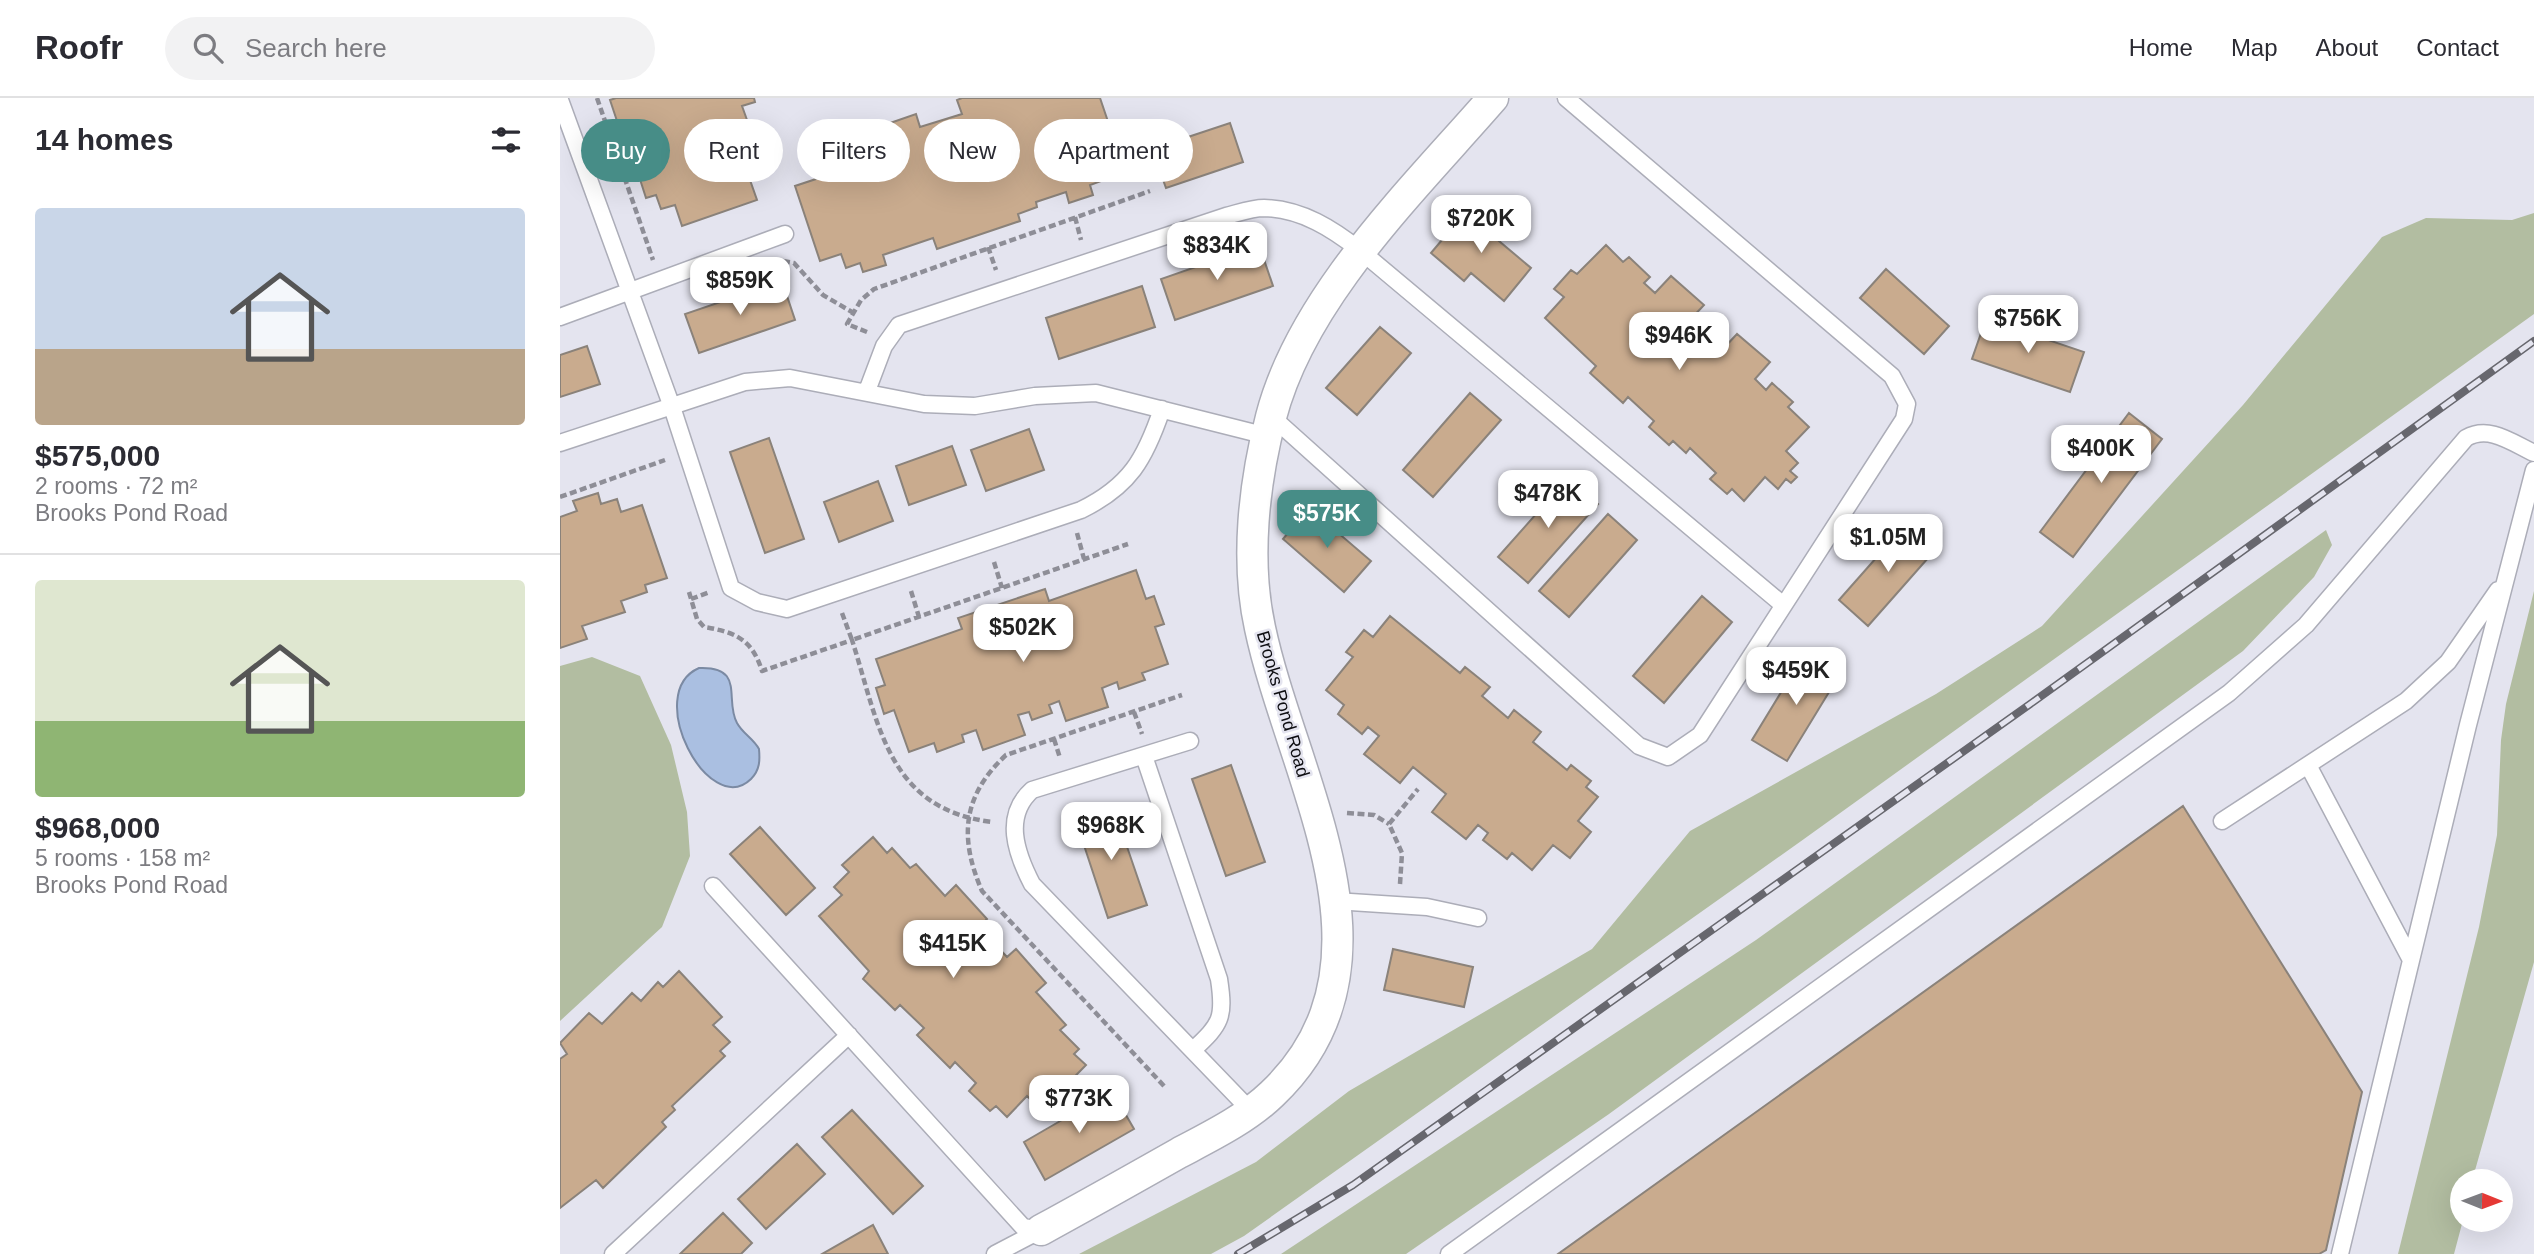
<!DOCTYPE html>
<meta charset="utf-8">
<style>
:root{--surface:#fff;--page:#f2f2f3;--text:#2b2b33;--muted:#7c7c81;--line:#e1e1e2;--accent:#478d87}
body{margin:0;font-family:Arial,sans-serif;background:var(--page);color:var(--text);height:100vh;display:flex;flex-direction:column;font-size:26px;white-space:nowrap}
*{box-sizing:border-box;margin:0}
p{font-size:23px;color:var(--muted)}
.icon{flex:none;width:38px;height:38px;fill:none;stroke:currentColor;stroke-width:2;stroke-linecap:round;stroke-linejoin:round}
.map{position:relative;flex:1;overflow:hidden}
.panel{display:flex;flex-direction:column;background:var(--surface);width:560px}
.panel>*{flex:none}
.top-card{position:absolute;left:21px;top:21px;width:665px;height:63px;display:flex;gap:14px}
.needle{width:46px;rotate:91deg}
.controls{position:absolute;left:1890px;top:1071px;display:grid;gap:14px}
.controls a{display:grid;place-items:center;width:63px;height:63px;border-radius:50%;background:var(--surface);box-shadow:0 7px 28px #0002;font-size:35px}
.price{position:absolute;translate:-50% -60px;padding:0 16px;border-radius:14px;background:#fff;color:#222;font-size:23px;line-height:46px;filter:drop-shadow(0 2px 4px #0008)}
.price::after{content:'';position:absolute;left:50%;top:42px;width:21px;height:16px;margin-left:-10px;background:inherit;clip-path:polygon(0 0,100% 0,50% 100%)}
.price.current{background:var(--accent);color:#fff}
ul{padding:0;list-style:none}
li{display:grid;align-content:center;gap:14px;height:371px;padding:0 35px}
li+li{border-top:2px solid var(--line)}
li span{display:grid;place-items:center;height:217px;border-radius:7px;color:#555}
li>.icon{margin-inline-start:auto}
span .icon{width:126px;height:126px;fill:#fffc;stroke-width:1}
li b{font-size:30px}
h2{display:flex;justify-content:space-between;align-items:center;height:84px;padding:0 35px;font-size:30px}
.chip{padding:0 24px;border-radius:32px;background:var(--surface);box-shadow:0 7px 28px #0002;font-size:24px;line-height:63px}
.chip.current{background:var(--accent);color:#fff}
header{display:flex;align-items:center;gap:42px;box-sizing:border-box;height:98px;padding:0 35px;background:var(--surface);border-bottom:2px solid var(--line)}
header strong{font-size:33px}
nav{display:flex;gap:38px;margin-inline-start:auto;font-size:24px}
.search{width:490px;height:63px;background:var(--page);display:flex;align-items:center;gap:18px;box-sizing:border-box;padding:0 24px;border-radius:38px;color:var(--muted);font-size:26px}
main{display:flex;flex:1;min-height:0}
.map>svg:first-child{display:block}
.green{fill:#b2bda1}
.water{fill:#aabfe1;stroke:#7b8aa3;stroke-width:2}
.building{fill:#c9ab8e;stroke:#8a827a;stroke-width:2}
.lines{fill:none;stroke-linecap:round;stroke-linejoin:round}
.lane-casing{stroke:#acadb8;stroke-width:19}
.street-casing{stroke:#acadb8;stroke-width:33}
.path{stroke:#8e8e97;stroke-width:4.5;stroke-dasharray:7 3.5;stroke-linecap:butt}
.lane{stroke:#fff;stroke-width:16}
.street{stroke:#fff;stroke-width:30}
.rail-casing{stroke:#67676e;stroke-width:8}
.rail{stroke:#e4e4ef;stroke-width:5;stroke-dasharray:16;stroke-linecap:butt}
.labels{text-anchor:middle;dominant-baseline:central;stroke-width:5;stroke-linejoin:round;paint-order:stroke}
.street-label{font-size:18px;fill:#0d0d11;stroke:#e4e4ef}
</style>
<header>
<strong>Roofr</strong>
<div class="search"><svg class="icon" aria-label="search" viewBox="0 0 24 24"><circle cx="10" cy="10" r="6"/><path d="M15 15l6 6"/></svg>Search here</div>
<nav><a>Home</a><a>Map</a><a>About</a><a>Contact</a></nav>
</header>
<main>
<section class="panel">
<h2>14 homes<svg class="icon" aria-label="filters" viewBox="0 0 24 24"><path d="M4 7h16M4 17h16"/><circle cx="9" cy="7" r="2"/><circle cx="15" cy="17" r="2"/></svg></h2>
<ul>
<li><span style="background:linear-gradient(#c9d6e8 65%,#b9a48a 0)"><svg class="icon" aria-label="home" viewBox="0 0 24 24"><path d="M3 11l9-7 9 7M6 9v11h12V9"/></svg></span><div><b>$575,000</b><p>2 rooms · 72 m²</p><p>Brooks Pond Road</p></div></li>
<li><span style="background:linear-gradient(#dfe7d0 65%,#8fb573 0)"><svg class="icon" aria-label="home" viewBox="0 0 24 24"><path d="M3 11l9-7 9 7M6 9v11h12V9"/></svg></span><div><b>$968,000</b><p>5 rooms · 158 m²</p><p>Brooks Pond Road</p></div></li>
</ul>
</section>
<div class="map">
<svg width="1974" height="1156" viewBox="0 0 1974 1156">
<rect width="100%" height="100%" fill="#e4e4ef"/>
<!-- green -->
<path class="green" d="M1974 115V216L1244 741 684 1138 651 1156H519L696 1064 789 993 1032 851 1130 733 1376 596 1482 528 1683 307 1822 139 1866 120 1952 122Z
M1766 432 1772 447 1754 479 1683 553 1049 1016 846 1156H721L1196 842Z
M1974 493V864L1912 1083H1902L1903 1122 1894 1156H1838L1919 829 1937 737 1941 642 1946 606Z
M32 559 80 578 111 647 127 714 130 758 102 829 0 923V568Z"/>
<!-- water -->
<path class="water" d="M139 570C186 568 164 602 177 625 183 636 193 640 199 651 200 662 200 672 191 681 149 722 82 595 139 570Z"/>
<!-- building -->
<path class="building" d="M56 0H194L195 4 182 8 197 50 186 54 195 80 190 82 197 102 122 128 115 107 101 111 96 97 86 100 78 75 88 72 71 24 59 29 50 2Z
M402 0H540L561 62 539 69 544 82 530 87 533 97 509 105 506 94 476 104 477 109 458 116 460 123 377 151 373 140 323 157 326 167 303 174 300 165 286 170 281 156 260 163 235 88 256 81 254 74 279 66 276 58 317 44 313 31 356 16 360 29 402 16 397 2Z
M670 25 683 64 606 90 592 51Z
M909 110 943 138 939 143 971 170 944 203 911 175 904 183 871 155Z
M699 147 713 188 615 222 601 181Z
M1046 147 1063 164 1069 159 1090 179 1084 185 1095 195 1111 178 1144 207 1129 223 1162 252 1177 236 1210 264 1195 281 1206 292 1212 285 1233 304 1228 309 1249 329 1226 353 1238 365 1230 373 1237 379 1231 385 1226 381 1218 391 1205 379 1184 403 1172 391 1167 396 1150 381 1156 375 1130 350 1126 355 1113 343 1109 347 1089 329 1094 323 1068 299 1063 305 1030 275 1036 268 985 220 1004 199 994 191 1011 172 1017 176Z
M1326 171 1389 228 1364 256 1300 200Z
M222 183 235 222 139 255 125 216Z
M582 188 595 229 499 261 486 220Z
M1426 221 1524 254 1510 294 1412 261Z
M820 229 851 255 797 317 766 290Z
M27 248 40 286 0 299V257Z
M910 295 941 322 873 399 843 372Z
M1569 315 1602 341 1513 459 1480 434Z
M469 331 484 372 426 393 411 352Z
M209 340 244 441 205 455 170 354Z
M392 348 406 387 349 407 336 368Z
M1008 380 1038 406 968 485 938 459Z
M318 383 333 423 279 444 264 404Z
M38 395 41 406 57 401 61 414 82 407 107 480 85 487 87 494 61 503 65 514 22 528 27 541 0 550V419L17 413 13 403Z
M749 410 811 463 784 494 723 441Z
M1048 416 1077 442 1009 519 979 493Z
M1347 425 1376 451 1308 528 1279 502Z
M576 472 586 501 594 498 604 526 595 529 608 566 582 575 585 582 559 591 557 584 542 590 548 609 506 623 499 603 489 607 492 615 472 622 469 614 458 617 465 637 423 652 416 632 402 637 404 644 377 654 374 645 349 654 334 612 324 616 316 590 325 587 316 561 402 531 398 520 485 491 489 503Z
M1142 498 1172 524 1104 605 1073 578Z
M830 518 900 575 905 569 930 589 922 598 948 620 954 612 981 634 973 644 1007 672 1011 667 1031 683 1026 689 1038 699 1018 723 1031 734 1010 760 993 747 972 772 952 755 947 761 923 742 928 735 918 727 906 741 872 714 886 696 853 669 840 685 804 656 819 638 808 629 802 636 778 616 784 607 766 592 793 559 786 554 804 532 813 539Z
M1245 555 1280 576 1227 663 1192 642Z
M671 667 705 764 666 778 632 681Z
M553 708 587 807 548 820 515 720Z
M1623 708 1802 994 1766 1152 1759 1156H998Z
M200 729 255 790 226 817 170 756Z
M313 739 327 755 332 750 350 770 356 766 385 798 396 787 427 821 419 829 447 859 456 851 486 885 476 894 506 927 500 932 519 951 514 956 526 967 482 1012 467 998 447 1019 436 1008 430 1013 409 993 416 985 395 964 390 970 357 937 364 930 340 907 335 912 303 881 309 873 259 818 282 797 274 789 289 774 282 767Z
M833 851 913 869 904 909 824 892Z
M119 873 162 919 153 927 170 944 160 953 165 958 112 1008 115 1012 102 1024 106 1029 43 1090 36 1082 0 1110V961L7 956 0 945 29 915 42 926 72 895 81 903 98 884 103 889Z
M552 993 574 1031 485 1082 464 1044Z
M292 1012 363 1088 333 1116 262 1039Z
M237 1046 265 1076 206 1131 178 1101Z
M163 1115 192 1145 181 1156H120Z
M313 1127 328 1156H262Z"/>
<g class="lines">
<!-- lane casing -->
<g class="lane-casing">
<path id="lane" d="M0 2 112 309 171 490 197 504 227 511 521 412C570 388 585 361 602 311
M0 219 225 136
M307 293 324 248 339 227 666 118C678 115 692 110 704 110 742 111 773 131 802 154L1222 506
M711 318 1079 648 1108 659 1140 637 1344 321 1347 306 1332 278 1006 0
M0 345 185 284 230 280 364 306 415 308 475 298 536 295 707 338
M630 643 472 692C443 718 456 755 472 786L690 1012
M584 658 659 881C665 920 661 926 633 952
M1749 669 1851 862
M1662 723 1846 603 1888 564 1938 492
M153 788 463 1129 481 1132
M775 803 867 809 918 820
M53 1156 289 937
M435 1156 481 1132
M889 1156 1669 595 1746 527 1906 340C1929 327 1951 344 1974 355
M1780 1156 1908 627 1974 372"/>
</g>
<!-- street casing -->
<g class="street-casing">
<path id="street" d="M481 1132C527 1107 573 1081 619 1055 651 1038 686 1021 712 996 850 865 732 681 700 530 685 462 694 385 711 319 742 199 853 92 933 0"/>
</g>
<!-- path -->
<path class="path" d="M37 0 93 162
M63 73 85 65
M515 119 521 142
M428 149 436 172
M223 163 234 165 263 197 292 214
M307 234 287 226 301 202 314 191 590 93
M0 399 105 362
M517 435 524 461
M434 464 442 490
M351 493 359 519
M129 494 137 521 144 529C175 534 192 541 202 573L292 542C319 626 327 711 432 724
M131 501 150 494
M282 515 292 542 568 446
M574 614 582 636
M494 641 500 660
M787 715 814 717 829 726
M840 786 842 755 829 726 858 691
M604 988 422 793C399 740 402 698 446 657L622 597"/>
<!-- lane -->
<use href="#lane" class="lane"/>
<!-- street -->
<use href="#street" class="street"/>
<!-- rail casing -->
<g class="rail-casing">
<path id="rail" d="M678 1156 793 1087 1473 604 1974 243"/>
</g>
<!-- rail -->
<use href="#rail" class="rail"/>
</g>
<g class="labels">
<!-- street labels -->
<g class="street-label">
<text transform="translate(723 606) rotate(74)">Brooks Pond Road</text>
</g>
</g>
</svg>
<div class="controls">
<a><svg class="needle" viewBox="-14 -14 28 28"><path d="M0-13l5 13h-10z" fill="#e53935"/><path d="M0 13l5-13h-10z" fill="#7c7c81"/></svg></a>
</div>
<b class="price" style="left:921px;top:157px">$720K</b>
<b class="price" style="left:657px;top:184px">$834K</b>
<b class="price" style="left:180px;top:219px">$859K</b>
<b class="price" style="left:1468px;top:257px">$756K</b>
<b class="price" style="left:1119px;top:274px">$946K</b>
<b class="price" style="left:1541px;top:387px">$400K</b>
<b class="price" style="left:988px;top:432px">$478K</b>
<b class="price current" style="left:767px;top:452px">$575K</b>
<b class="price" style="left:1328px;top:476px">$1.05M</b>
<b class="price" style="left:463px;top:566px">$502K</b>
<b class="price" style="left:1236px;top:609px">$459K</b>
<b class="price" style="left:551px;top:764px">$968K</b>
<b class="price" style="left:393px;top:882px">$415K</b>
<b class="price" style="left:519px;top:1037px">$773K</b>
<div class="top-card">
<a class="chip current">Buy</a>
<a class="chip">Rent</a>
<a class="chip">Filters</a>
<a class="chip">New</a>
<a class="chip">Apartment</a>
</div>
</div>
</main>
